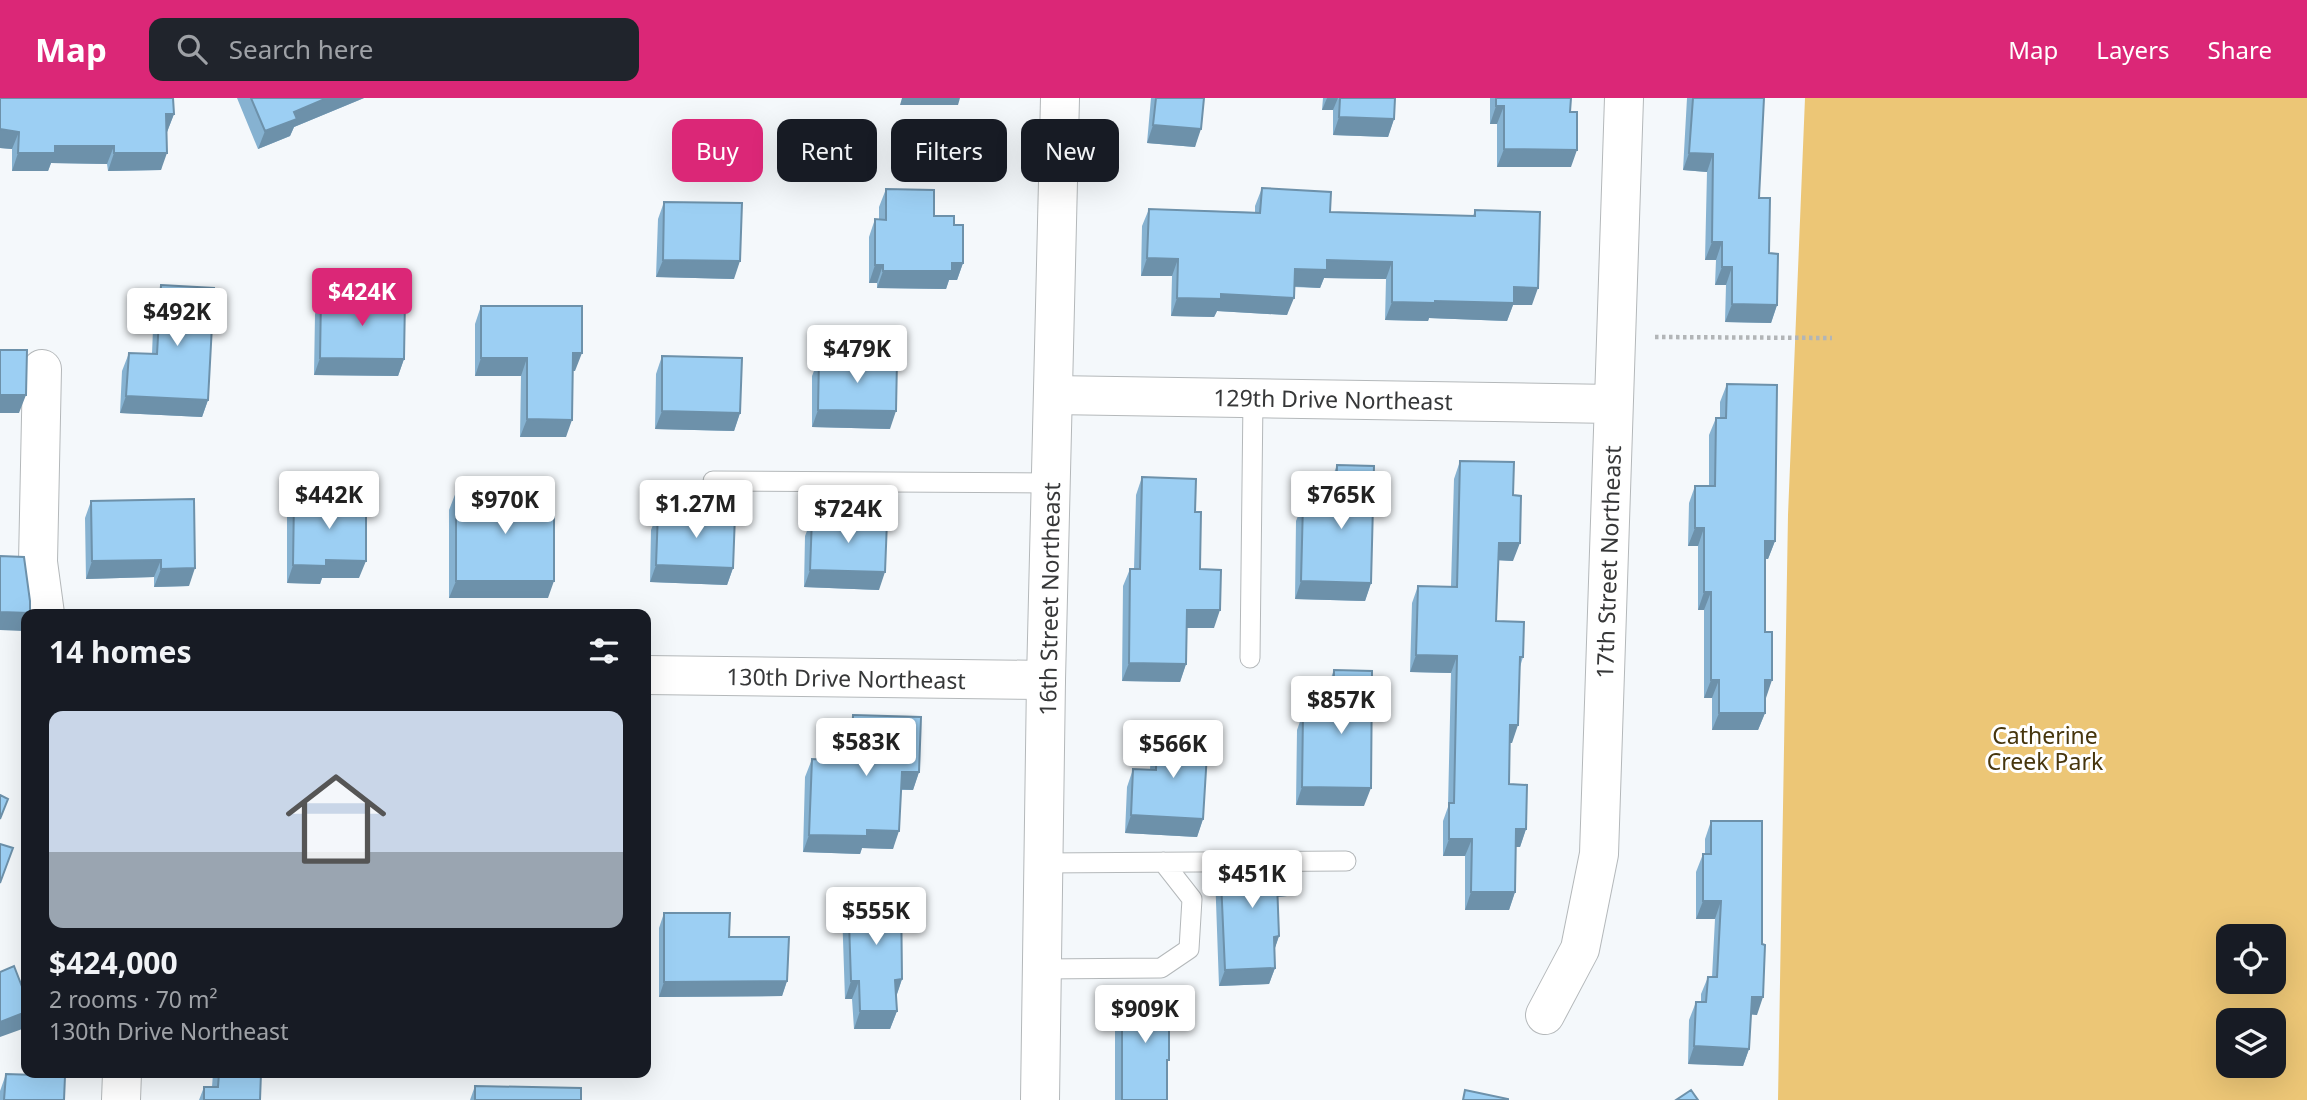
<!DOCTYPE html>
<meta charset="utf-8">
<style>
:root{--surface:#171b24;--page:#20242c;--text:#f1f3f6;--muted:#9ea1a6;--accent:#db2777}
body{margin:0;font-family:"Noto Sans",sans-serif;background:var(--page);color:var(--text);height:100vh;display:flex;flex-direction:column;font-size:26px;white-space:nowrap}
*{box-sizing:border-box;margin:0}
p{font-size:23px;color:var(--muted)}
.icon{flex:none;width:38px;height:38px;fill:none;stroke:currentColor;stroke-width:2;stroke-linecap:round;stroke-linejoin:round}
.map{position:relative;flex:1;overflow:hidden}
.side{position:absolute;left:21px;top:511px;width:630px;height:469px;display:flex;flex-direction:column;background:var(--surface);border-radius:14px;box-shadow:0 7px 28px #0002}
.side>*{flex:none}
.guide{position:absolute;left:672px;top:21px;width:665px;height:63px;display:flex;gap:14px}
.fabs{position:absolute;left:2216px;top:826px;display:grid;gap:14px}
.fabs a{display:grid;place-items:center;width:70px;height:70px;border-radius:14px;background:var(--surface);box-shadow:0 7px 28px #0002;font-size:35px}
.price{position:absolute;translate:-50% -60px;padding:0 16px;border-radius:7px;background:#fff;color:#222;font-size:23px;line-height:46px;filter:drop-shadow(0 2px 4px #0008)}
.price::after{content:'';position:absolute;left:50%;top:42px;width:21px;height:16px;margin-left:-10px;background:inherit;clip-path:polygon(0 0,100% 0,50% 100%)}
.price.current{background:var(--accent);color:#fff}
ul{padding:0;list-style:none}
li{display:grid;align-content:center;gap:14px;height:371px;padding:0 28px}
li span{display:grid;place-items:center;height:217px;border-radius:14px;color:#555}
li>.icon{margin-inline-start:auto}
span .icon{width:126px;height:126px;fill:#fffc;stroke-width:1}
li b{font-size:30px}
h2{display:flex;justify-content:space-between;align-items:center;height:84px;padding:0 28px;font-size:30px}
.pill{padding:0 24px;border-radius:14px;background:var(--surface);box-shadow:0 7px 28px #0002;font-size:24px;line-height:63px}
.pill.current{background:var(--accent);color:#fff}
header{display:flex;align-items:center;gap:42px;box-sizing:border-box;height:98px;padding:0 35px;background:var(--accent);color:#fff}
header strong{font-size:33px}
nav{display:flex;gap:38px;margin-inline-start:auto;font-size:24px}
.search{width:490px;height:63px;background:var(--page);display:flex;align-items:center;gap:18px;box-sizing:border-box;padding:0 24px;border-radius:14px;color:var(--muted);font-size:26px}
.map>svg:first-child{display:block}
.green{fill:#ecc676;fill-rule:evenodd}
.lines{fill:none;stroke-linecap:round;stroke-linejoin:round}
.lane-casing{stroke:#b4b8ba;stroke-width:21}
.street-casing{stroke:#b4b8ba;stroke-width:40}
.secondary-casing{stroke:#b4b8ba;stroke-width:40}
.path{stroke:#b2b5b7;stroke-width:4.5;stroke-dasharray:3.5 3.5;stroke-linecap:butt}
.lane{stroke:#fff;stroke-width:19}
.street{stroke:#fff;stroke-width:38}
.secondary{stroke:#fff;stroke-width:38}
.wall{fill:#86b2d1}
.shaded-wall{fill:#6d91aa}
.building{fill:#9ccff3;stroke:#6d91aa;stroke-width:2}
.labels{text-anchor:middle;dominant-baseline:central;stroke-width:6;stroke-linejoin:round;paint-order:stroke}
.street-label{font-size:23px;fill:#363738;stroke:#fff}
.park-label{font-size:23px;fill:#47360d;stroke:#fff}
</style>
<header>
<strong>Map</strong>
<div class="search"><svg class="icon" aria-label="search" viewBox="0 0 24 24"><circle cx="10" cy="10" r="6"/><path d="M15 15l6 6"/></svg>Search here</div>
<nav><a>Map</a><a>Layers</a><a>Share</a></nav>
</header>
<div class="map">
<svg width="2307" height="1002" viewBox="0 0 2307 1002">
<rect width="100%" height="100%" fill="#f4f8fb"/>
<!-- green -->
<path class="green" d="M1805 0H2307V1002H1778L1788 417ZM2228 838H2273V884H2228ZM2228 922H2273V968H2228Z"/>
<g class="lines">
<!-- lane casing -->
<g class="lane-casing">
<path id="lane" d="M713 383 1051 385
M1250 560 1253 300
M1043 765 1346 763
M1042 871 1161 870 1189 851 1192 801 1163 764"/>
</g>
<!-- street casing -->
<g class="street-casing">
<path id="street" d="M42 271 38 464 45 516
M1053 297 1613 306
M646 577 1046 582
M1545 917 1580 851 1599 756 1624 0
M121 1002 122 975"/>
</g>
<!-- secondary casing -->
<g class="secondary-casing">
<path id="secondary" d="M1040 1002 1046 582 1060 0"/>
</g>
<!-- path -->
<path class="path" d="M1655 239 1832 240"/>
<!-- lane -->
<use href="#lane" class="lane"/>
<!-- street -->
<use href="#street" class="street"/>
<!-- secondary -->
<use href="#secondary" class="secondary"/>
</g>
<!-- wall -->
<path class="wall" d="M0 0 174 16 167 34 161 72 108 73 107 66 51 65 48 73H12V51L0 50Z
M237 0H364L294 29 290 38 258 51Z
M1151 0H1204L1195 49 1147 45Z
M1323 0H1395L1394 21 1388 39 1333 37V12H1322Z
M1490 0H1571V69H1497V26H1490Z
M1687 0H1764L1759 100 1769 155 1777 207 1771 225 1725 224 1726 187H1715L1716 162H1705L1707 74 1683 72Z
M1262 90 1330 114 1473 118 1475 112 1532 207H1513L1507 223 1429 220 1428 223 1385 222 1386 181 1324 180 1320 190 1294 189 1287 217 1217 213 1214 219 1171 218 1172 178H1141L1142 128 1149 111 1255 114V108Z
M886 91 934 118 954 127 963 165 957 182H949L946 191 877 190V185H869V139L875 121H879V109Z
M664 104 734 181 656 179 658 121Z
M161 187 208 302 202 319 120 315 122 273 129 255 152 256 154 205Z
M321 199 404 261 398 278 314 277 315 216Z
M481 208 575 273H573L566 339H520L521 278H475V226Z
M662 258 740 315 734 333 655 331 656 276Z
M819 260 890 331 812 329V278Z
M1727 286 1775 443 1768 461H1765L1766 600H1765V615L1758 632H1712V600H1704V512H1698V448H1688L1689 405 1695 388H1709V337L1716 320H1720V304Z
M1460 363 1513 397V463L1498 462 1496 523 1523 559 1520 569 1512 645H1509V686L1526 731 1520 749H1516L1515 794 1509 812H1465V758H1443V723L1448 709 1451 575 1410 574 1412 505 1418 488H1451L1454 381Z
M1337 367 1371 485 1365 503 1295 501 1296 423 1303 405 1330 406V385Z
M1142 379 1195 414 1200 471 1214 530H1187L1186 566 1180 584 1122 583 1123 488 1130 471H1134L1136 397Z
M456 394 548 500H449V412Z
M294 401 359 480H322L320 486 287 485V419Z
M91 403 189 488 154 489V479L86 481 85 420Z
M658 414 733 470 727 487 650 484 651 432Z
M812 420 879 492 804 489 805 438Z
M1334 572 1364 708 1296 707 1297 632 1303 615H1327V590Z
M853 617 919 674 913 692H901L893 751 862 750 860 756 803 754 805 679 812 661 846 662 847 634Z
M1157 637 1203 721 1197 739 1125 735 1127 689 1133 671 1150 672 1151 654Z
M1711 723 1757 917 1751 916 1749 951 1743 968 1688 966 1689 922 1696 904H1701V896L1708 879H1712L1715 821H1696V774L1703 756H1705V741Z
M1220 760 1287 798 1278 799 1279 838 1274 852 1275 870 1269 886 1219 888 1215 776Z
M848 794 902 881 896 899 897 913 890 931H854L852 901H845L842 812Z
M664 815 729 839 787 883 782 898 659 899V830Z
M1122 894 1167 968V1002H1115V912Z
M213 975H261L260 1002H199L204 989H212Z
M6 976 64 1002H0V993Z
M475 988 581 1002H470Z"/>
<!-- shaded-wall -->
<path class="shaded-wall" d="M327 0H364L294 29 290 38 258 51 265 33 294 14Z
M902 0H960L958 7H900Z
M1327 0H1338L1333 12H1322Z
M1496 8H1504L1497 26H1490Z
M166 16H174L167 34H160Z
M1339 19 1394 21 1388 39 1333 37Z
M1153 27 1201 31 1195 49 1147 45Z
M0 31 19 34 12 51 0 50Z
M55 48H114L107 66 51 65 48 73H12L18 55Z
M1504 51 1577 52 1571 69H1497Z
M114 55H167L161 72 108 73Z
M1689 55 1713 56 1707 74 1683 72Z
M1712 144H1722L1716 162H1705Z
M1147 160 1178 161 1172 178H1141Z
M663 162 740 163 734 181 656 179Z
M1327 162 1392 164 1386 181 1324 180 1320 190 1288 188 1295 171Z
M952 165H963L957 182H949L946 191 877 190 883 173Z
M875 167H883L877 185H869Z
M1722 169H1732L1726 187H1715Z
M1514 189 1538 190 1532 207H1513L1507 223 1429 220 1428 223 1385 222 1392 204 1435 203Z
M1221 196 1294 200 1287 217 1217 213 1214 219 1171 218 1177 200Z
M1732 206 1777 207 1771 225 1725 224Z
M573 255H582L575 273H566Z
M320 260 404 261 398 278 314 277Z
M481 260H527L521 278H475Z
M0 297H26L19 315H0Z
M126 298 208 302 202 319 120 315Z
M818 312 896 313 890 331 812 329Z
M662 313 740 315 734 333 655 331Z
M527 321 572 322 566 339H520Z
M1695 430H1704L1698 448H1688Z
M1765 443H1775L1768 461 1759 460Z
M1499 445H1520L1513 463 1493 462Z
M161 462 154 479 86 481 92 463Z
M326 462 366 463 359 480H322L320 486 287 485 293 467Z
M656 467 733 470 727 487 650 484Z
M195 470 189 488 154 489 161 471Z
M810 472 885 474 879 492 804 489Z
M456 483H554L548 500H449Z
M1301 483 1371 485 1365 503 1295 501Z
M1704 494H1711L1704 512H1698Z
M1187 512H1220L1214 530H1181Z
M0 514 30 515 26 516V525L23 533 0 532Z
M1416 557 1457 558 1451 575 1410 574Z
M1129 565 1186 566 1180 584 1122 583Z
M1711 582H1719L1712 600H1704Z
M1765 582H1772L1766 600H1758Z
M1719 615H1765L1758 632H1712Z
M1510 627H1518L1512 645H1503Z
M902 674H919L913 692 895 691Z
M1302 689 1371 690 1364 708 1296 707Z
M1131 717 1203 721 1197 739 1125 735Z
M1516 731H1526L1520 749H1510Z
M867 732 899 733 893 751 862 750 860 756 803 754 809 737Z
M1449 741H1472L1465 758H1443Z
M1293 783 1287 798 1272 799 1277 784Z
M1471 794H1515L1509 812H1465Z
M1703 803H1721L1715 821H1696Z
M1279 838 1274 853V839Z
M1275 870 1269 886 1219 888 1225 872Z
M902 881 896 899 895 882Z
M787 883 782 898 659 899 664 884Z
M851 883H859L852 901H845Z
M1752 899H1763L1757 917 1746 916Z
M860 913H897L890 931H854Z
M26 914V926L25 930 0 939V924Z
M1694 948 1749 951 1743 968 1688 966Z"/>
<!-- building -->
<path class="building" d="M0 0H173L174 16H166L167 55H114V48H55V55H18L19 34 0 31Z
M251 0H327L294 14 297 21 265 33Z
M1156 0H1204L1201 31 1153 27Z
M1340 0H1395L1394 21 1339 19Z
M1496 0H1571L1570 14H1577V52L1504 51V8H1496Z
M1693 0H1764L1759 100H1770L1769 155 1778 156 1777 207 1732 206V169H1722V144H1712L1713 56 1689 55Z
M1262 90 1331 94 1330 114 1475 118V112L1540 114 1538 190 1514 189V205L1435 203V205L1392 204V164L1327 162V172L1295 171 1294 200 1221 196V201L1177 200 1178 161 1147 160 1149 111 1260 115Z
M886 91 934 92V118H954V127H963V165H952V173H883V167H875V121L886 122Z
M664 104 742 105 740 163 663 162Z
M161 187 214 190 208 302 126 298 129 255 157 256Z
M321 199 405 200 404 261 320 260Z
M481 208H582V255H573L572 322 527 321V260H481Z
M0 252H27L26 297H0Z
M662 258 742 260 740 315 662 313Z
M819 260 897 262 896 313 818 312Z
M1727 286 1777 287 1775 443H1765V534H1772V582H1765V615H1719V582H1711V494H1704V430H1695V388H1715L1716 320H1726Z
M1460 363 1514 364 1513 397 1521 398 1520 445H1499L1496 523 1524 524 1523 559H1520L1518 627H1510L1509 686 1527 687 1526 731H1516L1515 794H1471L1472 741H1449V705H1454L1457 558 1416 557 1418 488 1457 489Z
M1337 367 1374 368 1371 485 1301 483 1303 405 1336 406Z
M1142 379 1196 381 1195 414H1201L1200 471 1221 472 1220 512H1187L1186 566 1129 565 1130 471H1140Z
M456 394H554V483H456Z
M194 401 195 470 161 471V462L92 463 91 403Z
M294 401H366V463L326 462V468L293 467Z
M658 414 735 417 733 470 656 467Z
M812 420 887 423 885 474 810 472Z
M0 458 24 459 30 503V515L0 514Z
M1334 572 1372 573 1371 690 1302 689 1303 615H1333Z
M853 617 921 619 919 674H902L899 733 867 732V738L809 737 812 661 852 663Z
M1157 637 1208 639 1203 721 1131 717 1133 671 1156 672Z
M0 697 8 701 0 721Z
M1711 723H1762V846L1765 847 1763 899H1752L1749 951 1694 948 1696 904H1706L1708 879H1717L1721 803H1703V756H1711Z
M0 746 13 750 0 785Z
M1220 760H1292L1293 783 1277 784 1279 838 1274 839 1275 870 1225 872Z
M901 793 902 881 895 882 897 913H860L859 883H851L848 794Z
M664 815H730L729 839H789L787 883 664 884Z
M14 868 26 899V914L0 924V874Z
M1122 894H1169V962H1167V1002H1122Z
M219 975H261L260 1002H204V989H218Z
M6 976 65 978 64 1002H4Z
M475 988 581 990V1002H475Z
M1465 992 1508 1001V1002H1463Z
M1691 992 1698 1002H1676Z"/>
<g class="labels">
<!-- street labels -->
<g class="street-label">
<text transform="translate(1333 301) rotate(1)">129th Drive Northeast</text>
<text transform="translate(1608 464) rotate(-88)">17th Street Northeast</text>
<text transform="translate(1049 501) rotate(-89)">16th Street Northeast</text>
<text transform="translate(846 580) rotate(1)">130th Drive Northeast</text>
</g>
<!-- park labels -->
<g class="park-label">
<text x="2045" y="637">Catherine<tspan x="2045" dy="26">Creek Park</tspan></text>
</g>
</g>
</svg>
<div class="fabs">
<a><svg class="icon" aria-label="locate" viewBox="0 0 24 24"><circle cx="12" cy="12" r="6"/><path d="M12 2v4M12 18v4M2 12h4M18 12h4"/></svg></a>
<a><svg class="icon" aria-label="layers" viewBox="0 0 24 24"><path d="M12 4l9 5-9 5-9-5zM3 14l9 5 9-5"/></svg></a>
</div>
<b class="price current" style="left:362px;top:230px">$424K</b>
<b class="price" style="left:177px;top:250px">$492K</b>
<b class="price" style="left:857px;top:287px">$479K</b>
<b class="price" style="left:329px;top:433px">$442K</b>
<b class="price" style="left:1341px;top:433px">$765K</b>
<b class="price" style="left:505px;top:438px">$970K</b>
<b class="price" style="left:696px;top:442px">$1.27M</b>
<b class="price" style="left:848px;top:447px">$724K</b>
<b class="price" style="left:1341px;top:638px">$857K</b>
<b class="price" style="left:866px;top:680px">$583K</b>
<b class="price" style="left:1173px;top:682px">$566K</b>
<b class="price" style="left:1252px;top:812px">$451K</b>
<b class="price" style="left:876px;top:849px">$555K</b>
<b class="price" style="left:1145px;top:947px">$909K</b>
<div class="guide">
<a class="pill current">Buy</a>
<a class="pill">Rent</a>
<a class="pill">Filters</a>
<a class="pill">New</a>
</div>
<section class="side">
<h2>14 homes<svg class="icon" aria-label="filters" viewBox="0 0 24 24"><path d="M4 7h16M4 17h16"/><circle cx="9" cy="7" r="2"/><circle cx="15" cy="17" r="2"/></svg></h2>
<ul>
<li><span style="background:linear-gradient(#c9d6e8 65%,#9aa5b1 0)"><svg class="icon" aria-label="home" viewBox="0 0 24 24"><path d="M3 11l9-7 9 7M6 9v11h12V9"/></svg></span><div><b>$424,000</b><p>2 rooms · 70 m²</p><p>130th Drive Northeast</p></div></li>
</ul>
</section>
</div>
